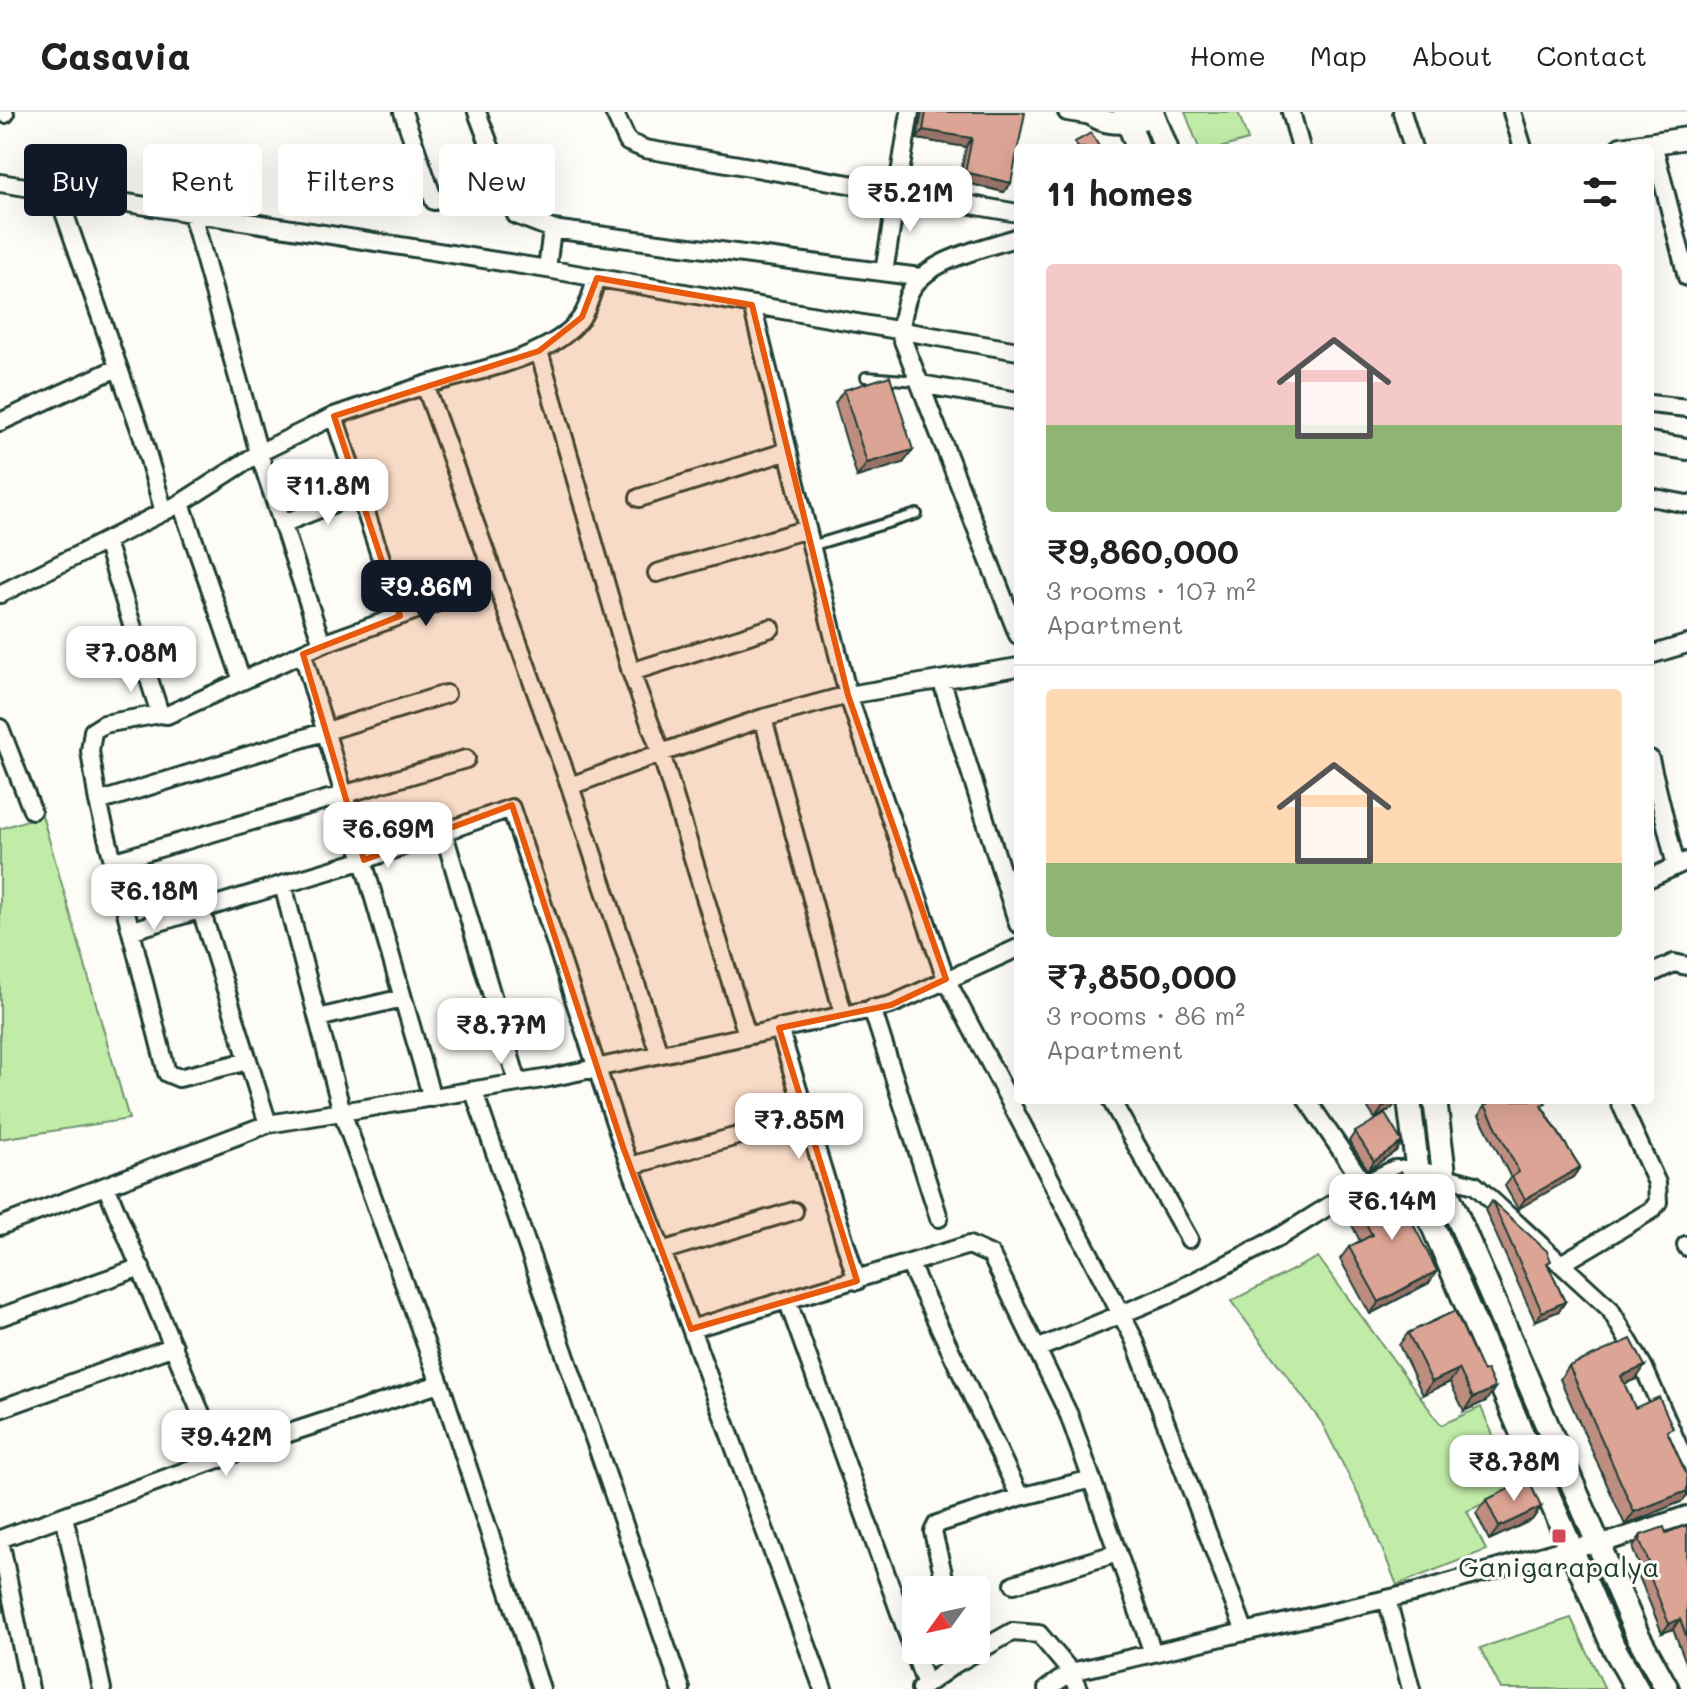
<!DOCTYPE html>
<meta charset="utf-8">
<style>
:root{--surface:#fff;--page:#f6f6f6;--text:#202124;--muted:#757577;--line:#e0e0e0;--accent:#111827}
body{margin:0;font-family:Mali,sans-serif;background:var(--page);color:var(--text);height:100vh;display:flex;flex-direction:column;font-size:30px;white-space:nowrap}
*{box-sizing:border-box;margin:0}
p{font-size:26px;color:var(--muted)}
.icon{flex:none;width:44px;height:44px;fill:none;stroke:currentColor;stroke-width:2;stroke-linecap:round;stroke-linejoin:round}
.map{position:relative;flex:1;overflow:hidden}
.side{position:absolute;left:1014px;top:32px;width:640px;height:960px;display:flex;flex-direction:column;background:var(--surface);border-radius:8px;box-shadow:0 8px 32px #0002}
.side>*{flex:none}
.top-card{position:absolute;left:24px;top:32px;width:760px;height:72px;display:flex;gap:16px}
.needle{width:52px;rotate:237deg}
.tools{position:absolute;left:902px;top:1464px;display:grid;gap:16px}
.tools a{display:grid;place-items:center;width:88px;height:88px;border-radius:8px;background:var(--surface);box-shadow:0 8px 32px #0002;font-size:40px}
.price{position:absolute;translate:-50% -68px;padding:0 18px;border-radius:16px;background:#fff;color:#222;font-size:26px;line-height:52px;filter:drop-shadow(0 2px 4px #0008)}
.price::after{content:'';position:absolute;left:50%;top:48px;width:24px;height:18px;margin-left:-12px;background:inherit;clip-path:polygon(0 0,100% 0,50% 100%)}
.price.current{background:var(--accent);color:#fff}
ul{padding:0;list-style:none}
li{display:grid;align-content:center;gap:16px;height:424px;padding:0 32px}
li+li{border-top:2px solid var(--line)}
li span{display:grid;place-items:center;height:248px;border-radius:8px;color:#555}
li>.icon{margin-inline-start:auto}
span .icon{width:144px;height:144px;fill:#fffc;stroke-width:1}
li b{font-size:34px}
h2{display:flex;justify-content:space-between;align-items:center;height:96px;padding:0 32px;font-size:34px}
.pill{padding:0 28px;border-radius:8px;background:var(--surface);box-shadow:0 8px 32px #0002;font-size:28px;line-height:72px}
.pill.current{background:var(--accent);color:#fff}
header{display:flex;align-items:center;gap:48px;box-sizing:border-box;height:112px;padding:0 40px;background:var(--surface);border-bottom:2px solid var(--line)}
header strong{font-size:38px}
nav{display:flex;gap:44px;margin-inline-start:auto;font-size:28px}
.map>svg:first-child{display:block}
.green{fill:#c1eca8;stroke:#70946e;stroke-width:2}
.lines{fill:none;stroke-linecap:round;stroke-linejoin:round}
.service-casing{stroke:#1f3d34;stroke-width:14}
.minor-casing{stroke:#1f3d34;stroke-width:22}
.tertiary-casing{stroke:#1f3d34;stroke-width:26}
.secondary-casing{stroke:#1f3d34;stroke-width:28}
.service{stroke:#fdfcf7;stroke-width:8}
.minor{stroke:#fdfcf7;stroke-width:16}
.tertiary{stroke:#fdfcf7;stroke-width:20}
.secondary{stroke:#fdfcf7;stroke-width:22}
.wall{fill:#bd8d80;stroke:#1f3d34;stroke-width:2}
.shaded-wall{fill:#9a7368;stroke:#1f3d34;stroke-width:2}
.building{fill:#dca495;stroke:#1f3d34;stroke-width:2}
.marked{fill:#e8590c;fill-opacity:0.2;stroke:#e8590c;stroke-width:6;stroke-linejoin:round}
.poi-dot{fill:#d1495b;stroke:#fdfcf7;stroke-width:3}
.labels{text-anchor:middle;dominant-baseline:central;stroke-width:6;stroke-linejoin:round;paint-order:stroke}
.poi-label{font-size:28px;fill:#1f3d34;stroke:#fdfcf7}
</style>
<header>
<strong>Casavia</strong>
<nav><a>Home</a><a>Map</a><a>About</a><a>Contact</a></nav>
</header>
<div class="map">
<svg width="1687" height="1577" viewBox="0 0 1687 1577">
<rect width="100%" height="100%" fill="#fdfcf7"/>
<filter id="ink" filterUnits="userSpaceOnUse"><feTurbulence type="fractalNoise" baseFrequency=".0125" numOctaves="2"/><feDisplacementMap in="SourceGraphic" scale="16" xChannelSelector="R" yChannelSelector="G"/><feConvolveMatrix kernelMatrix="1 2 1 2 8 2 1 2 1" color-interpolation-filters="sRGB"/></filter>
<g filter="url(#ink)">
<!-- green -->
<path class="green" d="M1185 0H1238L1248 28 1220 36H1199Z
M42 703 129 1007 0 1027V717Z
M1318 1145 1441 1313 1481 1295 1516 1377 1467 1399 1486 1438 1397 1473 1366 1398 1322 1311 1231 1189Z
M1571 1506 1605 1577H1501L1480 1536Z"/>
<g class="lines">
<!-- service casing -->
<g class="service-casing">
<path id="service" d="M866 265 918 269
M811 434 917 402"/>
</g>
<!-- minor casing -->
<g class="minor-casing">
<path id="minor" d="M4 0 5 2
M403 0 434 89
M477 0 516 103 552 117
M614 0 628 30 645 37 1018 101
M1067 0 1092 4
M1291 0 1301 36
M1402 0 1413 36
M1512 0 1523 36
M1653 31 1687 165
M0 71 547 157 1018 239
M57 80 142 323 164 400
M192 102 259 341 322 532
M1018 125C984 137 923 147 908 184 904 195 902 209 900 221L1018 523
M547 157 552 117 920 165
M884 160 910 0
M597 166C592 179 589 195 581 206 552 247 471 260 425 273L570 674 659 941
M752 193 848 583 946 867 1134 1227 1245 1520
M539 239 631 560 661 641 570 674
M920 272 1018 289
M1650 292 1687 296
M0 310 117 256
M1650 385 1687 392
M639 386 788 339
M181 391 242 569 322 532 400 504 334 304
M282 412 359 381
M106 430 160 602 167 603 242 569
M657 461 807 417
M0 482 181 391 259 341 334 304 425 273
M400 504 438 490
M303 542 432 986
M1650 543 1687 532
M631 560 771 516
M942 570 1018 812
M160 602 104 612 93 619 90 639 98 690 167 961 179 966 248 949
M763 606 843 901
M0 616 32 698
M1650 647 1676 754
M98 690 446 582
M444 722 518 971
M115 749 466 647
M1650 766 1687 749
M283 773 342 1000 443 1280 541 1577
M201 798 268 1012
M133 818 364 748 511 696 623 1035 691 1217 969 1133 991 1143 1069 1303 1153 1541
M1650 862 1674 851 1687 854
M872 896 939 1106
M318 906 403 886
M779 916 857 1169
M747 923 661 641 763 606 848 583 1018 555
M474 980 681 1577
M1111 988 1189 1127
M1307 988 1364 1072
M630 1054 759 1018
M106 1074 220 1347
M0 1114 268 1012 549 966 891 893 1018 836
M1686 1133 1687 1135
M662 1139 794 1099
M1561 1152 1652 1098 1658 1090 1657 1071 1619 988
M910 1153 1020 1385 1092 1367
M788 1190 926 1573
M0 1205 141 1155
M691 1217 823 1577
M1037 1237 1170 1182 1281 1124 1364 1072 1395 1057H1415L1475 1073 1610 1197 1643 1254 1687 1354
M0 1297 174 1234
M64 1404 102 1577
M0 1427 286 1322 439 1272
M0 1428 30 1577
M1014 1472 1118 1441
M947 1478 933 1420 937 1412 1020 1385
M1387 1487 1411 1577
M920 1577 955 1552 1012 1520 1039 1522 1071 1560 1047 1577
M1079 1577 1071 1560 1413 1481 1571 1435 1599 1433 1687 1403"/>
</g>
<!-- tertiary casing -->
<g class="tertiary-casing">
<path id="tertiary" d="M1089 0C1107 17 1133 10 1154 4
M1621 36 1687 26
M1650 331 1687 337"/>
</g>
<!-- secondary casing -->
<g class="secondary-casing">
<path id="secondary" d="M1125 0 1138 36
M1152 0 1166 36
M1409 988 1421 1086 1613 1534 1637 1577
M1435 988 1446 1078 1637 1522 1667 1577"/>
</g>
<!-- service -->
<use href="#service" class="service"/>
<!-- minor -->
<use href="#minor" class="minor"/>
<!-- tertiary -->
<use href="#tertiary" class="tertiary"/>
<!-- secondary -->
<use href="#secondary" class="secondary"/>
</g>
<!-- wall -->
<path class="wall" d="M922 0H1020L1011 71 1004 80 959 69 966 35 917 27Z
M844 278 913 338 903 351 857 365 835 291Z
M1363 988H1398L1392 996 1375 1007Z
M1485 993 1543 996 1580 1055 1573 1065 1518 1097 1505 1074 1511 1066 1479 1003Z
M1355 1020 1402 1030 1396 1039 1368 1058 1349 1029Z
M1373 1073H1402L1415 1098 1410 1105 1429 1171 1370 1202 1340 1147 1349 1135 1360 1129 1351 1111 1359 1099 1369 1094 1364 1085Z
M1492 1089 1548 1153 1565 1190 1559 1199 1535 1209 1485 1098Z
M1455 1199 1486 1289 1464 1299 1450 1270 1423 1283 1399 1233 1408 1221Z
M1569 1254 1636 1267 1624 1272 1635 1296 1669 1323 1687 1364V1384L1683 1389 1625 1413 1560 1267Z
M1486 1388 1541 1395 1532 1408 1489 1428 1476 1401Z
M1687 1413V1553L1673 1517 1662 1521 1638 1462 1641 1457 1633 1438 1634 1433 1641 1423 1666 1421Z"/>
<!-- shaded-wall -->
<path class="shaded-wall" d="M923 18 972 26 966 35 917 27Z
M965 60 1011 71 1004 80 959 69Z
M913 338 903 351 857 365 867 351Z
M1394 988H1398L1392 996 1375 1007 1383 995Z
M1402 1030 1396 1039 1368 1058 1374 1049Z
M1580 1055 1573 1065 1518 1097 1525 1087Z
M1437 1159 1429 1171 1370 1202 1379 1190Z
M1565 1190 1559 1199 1535 1209 1542 1200Z
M1645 1254 1636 1267 1612 1277 1621 1264Z
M1459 1257 1450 1270 1423 1283 1432 1270Z
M1495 1276 1486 1289 1464 1299 1473 1286Z
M1687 1379V1384L1683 1389 1625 1413 1634 1400Z
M1541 1395 1532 1408 1489 1428 1499 1415Z
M1680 1507 1673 1517 1662 1521 1669 1512Z"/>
<!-- building -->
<path class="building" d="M926 0H1020L1025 1 1011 71 965 60 972 26 923 18Z
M1091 21 1100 36H1078L1075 30Z
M890 264 913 338 867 351 844 278Z
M1379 988H1394L1383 995Z
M1496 988H1544L1546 992 1541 994 1580 1055 1525 1087 1512 1065 1519 1060 1485 993Z
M1385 1002 1402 1030 1374 1049 1355 1020Z
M1401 1059 1405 1068 1400 1071 1415 1098 1408 1102 1437 1159 1379 1190 1349 1135 1372 1123 1359 1099 1380 1088 1373 1073Z
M1492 1089 1547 1139 1551 1149 1547 1151 1565 1190 1542 1200Z
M1455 1199 1483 1260 1487 1258 1495 1276 1473 1286 1459 1257 1432 1270 1408 1221Z
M1631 1227 1645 1254 1621 1264 1635 1296 1659 1285 1673 1316 1667 1319 1687 1364V1379L1634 1400 1569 1254Z
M1528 1367 1541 1395 1499 1415 1486 1388Z
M1687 1413V1526L1680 1507 1669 1512 1645 1452 1649 1450 1640 1429 1641 1423 1664 1415 1666 1421Z"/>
</g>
<!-- marked area -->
<path class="marked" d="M597 166 752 193 848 583 946 867 891 893 779 916 857 1169 691 1217 623 1035 512 693 364 748 303 542 400 504 334 304 539 239 582 205Z"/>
<!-- markers -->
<rect class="poi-dot" x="1551" y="1416" width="16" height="16" rx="4"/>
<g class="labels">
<!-- poi labels -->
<g class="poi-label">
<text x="1559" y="1454">Ganigarapalya</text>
</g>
</g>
</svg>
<div class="tools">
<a><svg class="needle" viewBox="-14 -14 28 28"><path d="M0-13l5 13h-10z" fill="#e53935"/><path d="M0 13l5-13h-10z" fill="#757577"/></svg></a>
</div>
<b class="price" style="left:910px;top:122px">₹5.21M</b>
<b class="price" style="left:328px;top:415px">₹11.8M</b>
<b class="price current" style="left:426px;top:516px">₹9.86M</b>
<b class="price" style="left:131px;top:582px">₹7.08M</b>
<b class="price" style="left:388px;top:758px">₹6.69M</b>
<b class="price" style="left:154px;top:820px">₹6.18M</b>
<b class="price" style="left:501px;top:954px">₹8.77M</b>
<b class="price" style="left:799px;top:1049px">₹7.85M</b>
<b class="price" style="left:1392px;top:1130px">₹6.14M</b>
<b class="price" style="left:226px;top:1366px">₹9.42M</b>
<b class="price" style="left:1514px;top:1391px">₹8.78M</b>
<div class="top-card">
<a class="pill current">Buy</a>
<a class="pill">Rent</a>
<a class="pill">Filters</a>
<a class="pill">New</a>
</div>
<section class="side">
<h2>11 homes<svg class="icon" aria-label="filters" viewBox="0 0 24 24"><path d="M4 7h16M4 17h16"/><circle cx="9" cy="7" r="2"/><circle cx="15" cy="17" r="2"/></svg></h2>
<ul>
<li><span style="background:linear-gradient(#f6c9c9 65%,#8fb573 0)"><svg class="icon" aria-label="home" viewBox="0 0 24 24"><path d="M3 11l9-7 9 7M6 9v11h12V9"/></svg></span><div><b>₹9,860,000</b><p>3 rooms · 107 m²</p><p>Apartment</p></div></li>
<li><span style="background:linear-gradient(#ffd9b3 70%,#8fb573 0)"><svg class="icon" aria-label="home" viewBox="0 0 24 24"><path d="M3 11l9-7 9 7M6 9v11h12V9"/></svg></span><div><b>₹7,850,000</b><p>3 rooms · 86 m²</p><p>Apartment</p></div></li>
</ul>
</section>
</div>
